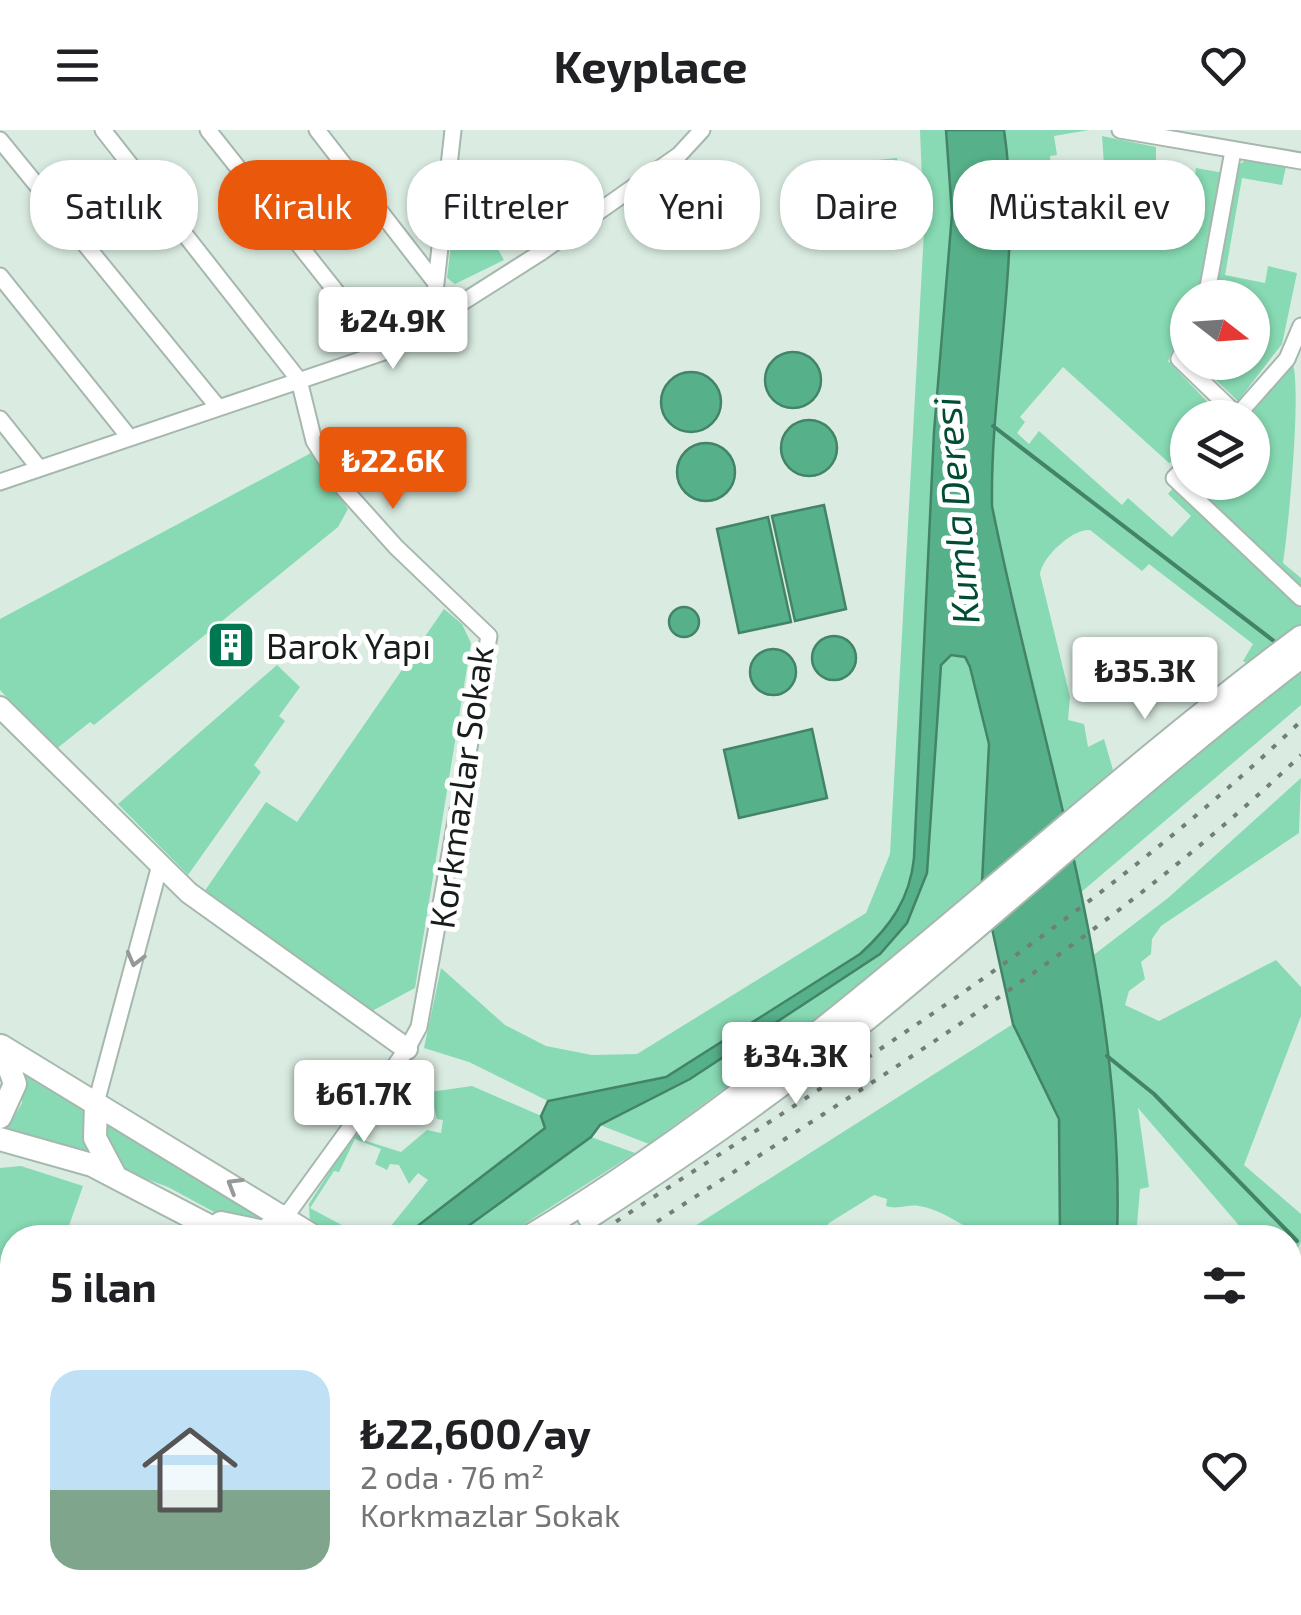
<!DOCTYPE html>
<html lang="tr">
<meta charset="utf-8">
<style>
:root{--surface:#fff;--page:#f6f6f6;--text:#202124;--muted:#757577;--line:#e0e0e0;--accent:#ea580c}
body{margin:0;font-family:"Exo 2",sans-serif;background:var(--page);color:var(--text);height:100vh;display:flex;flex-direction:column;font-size:38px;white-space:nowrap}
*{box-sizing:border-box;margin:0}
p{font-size:32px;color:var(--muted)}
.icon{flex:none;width:55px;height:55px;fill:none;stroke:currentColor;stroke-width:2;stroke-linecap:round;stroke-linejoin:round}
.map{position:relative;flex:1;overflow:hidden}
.side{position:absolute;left:0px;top:1095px;width:1302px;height:390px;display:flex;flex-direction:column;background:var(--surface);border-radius:40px 40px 0 0;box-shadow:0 2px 8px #0004}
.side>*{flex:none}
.top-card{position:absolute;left:30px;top:30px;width:1242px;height:90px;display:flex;gap:20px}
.needle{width:65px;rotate:107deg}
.fabs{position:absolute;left:1170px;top:150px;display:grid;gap:20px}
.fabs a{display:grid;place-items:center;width:100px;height:100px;border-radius:50%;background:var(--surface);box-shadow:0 2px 8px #0004;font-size:50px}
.price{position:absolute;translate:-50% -85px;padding:0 22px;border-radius:10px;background:#fff;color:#222;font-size:32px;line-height:65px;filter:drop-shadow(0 2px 5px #0008)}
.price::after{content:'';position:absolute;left:50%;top:60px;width:30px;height:22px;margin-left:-15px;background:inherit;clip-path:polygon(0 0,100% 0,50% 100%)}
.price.active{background:var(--accent);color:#fff}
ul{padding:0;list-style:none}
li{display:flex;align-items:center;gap:30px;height:250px;padding:0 50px}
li+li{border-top:2px solid var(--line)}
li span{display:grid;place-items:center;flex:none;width:280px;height:200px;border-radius:30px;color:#555}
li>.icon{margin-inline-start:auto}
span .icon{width:120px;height:120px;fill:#fffc;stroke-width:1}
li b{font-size:42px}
h2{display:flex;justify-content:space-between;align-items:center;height:120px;padding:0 50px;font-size:42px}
.pill{padding:0 35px;border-radius:40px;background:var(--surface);box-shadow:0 2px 8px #0004;font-size:35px;line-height:90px}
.pill.active{background:var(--accent);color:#fff}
header{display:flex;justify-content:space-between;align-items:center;height:130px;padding:0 50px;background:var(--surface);font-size:45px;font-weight:700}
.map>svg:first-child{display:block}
.green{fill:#87dab3}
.water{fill:#56b089;stroke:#438468;stroke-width:2.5}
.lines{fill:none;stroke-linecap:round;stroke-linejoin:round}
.stream{stroke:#438468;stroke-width:4}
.minor-casing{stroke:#a6b7ae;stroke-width:19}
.tertiary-casing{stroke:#a6b7ae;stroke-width:24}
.secondary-casing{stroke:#a6b7ae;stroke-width:26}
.trunk-casing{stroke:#5f9c80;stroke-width:29}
.minor{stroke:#fff;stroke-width:15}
.tertiary{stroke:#fff;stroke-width:20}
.secondary{stroke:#fff;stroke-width:22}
.trunk{stroke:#9fe6c6;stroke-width:25}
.rail{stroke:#727e78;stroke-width:4;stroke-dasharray:5 10;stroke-linecap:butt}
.oneway{stroke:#969998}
.labels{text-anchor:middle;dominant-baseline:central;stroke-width:10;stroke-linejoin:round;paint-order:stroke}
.poi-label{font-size:35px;fill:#161d1a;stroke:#fff;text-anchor:start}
.street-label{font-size:35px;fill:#161d1a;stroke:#fff}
.water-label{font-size:38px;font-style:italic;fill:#004d33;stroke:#fff}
</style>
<header><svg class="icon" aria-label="menu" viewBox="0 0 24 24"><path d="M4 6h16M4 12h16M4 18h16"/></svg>Keyplace<svg class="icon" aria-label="heart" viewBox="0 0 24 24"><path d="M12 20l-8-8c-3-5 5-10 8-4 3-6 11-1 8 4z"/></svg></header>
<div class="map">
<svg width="1301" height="1485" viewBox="0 0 1301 1485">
<rect width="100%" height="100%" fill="#daece2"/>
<!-- green -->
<path class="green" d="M920 0H946L952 84 934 302 914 728C910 769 890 797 860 824L666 947 614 960 548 971 469 932 424 918 441 838 505 895 546 916 592 925 637 924 866 783 890 724 924 101Z
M1004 0H1089L1054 6 1057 25 1050 26 1052 55H1091V71L1107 79 1102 6 1156 17V35L1132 31 1124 77 1196 89 1202 55 1194 53 1196 38 1224 43 1200 158 1195 167 1188 168 1187 185 1168 231 1222 287 1188 288 1187 322 1169 333 1063 237 1020 287 1025 292 1017 303 1029 314 1039 301 1122 375 1128 368 1172 407 1191 386 1168 364 1174 357 1301 478V494L1248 534 1243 531 1253 514 1149 434 1142 441 1090 400C1073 398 1042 427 1040 444L1070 567 1068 590 1084 594 1088 617 1104 609 1113 640 1063 683 992 376C990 250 1023 125 1004 0Z
M897 28 903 78 874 82 868 31Z
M1247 29 1286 36 1282 55 1242 48 1225 145 1265 153 1268 136 1297 143 1282 214 1238 271 1198 233 1252 232V168L1214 167 1235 38Z
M459 49 504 130 455 154 447 148Z
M1293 234C1301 263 1289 393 1283 433L1301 448V457L1188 354 1252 352V288L1249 287Z
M311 323 348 379 338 397 94 595 90 592 55 620 0 560V489Z
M444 479 462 494 471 513 415 858 372 881 204 762 266 672 297 692Z
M951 525 965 528 970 537 989 614 982 753 883 842 649 1014 600 995 690 949 880 824 907 793 927 743 941 535Z
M277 535 300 557 279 586 285 591 254 635 261 642 188 745 118 674Z
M1301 539V575L1079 764 1072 727 1177 634Z
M1301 648 1299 703 1161 796 1152 809 1151 824 1141 832 1145 849 1129 861 1125 875 1159 891 1276 830 1301 857V886L1244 1035 1301 1084V1112L1290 1132V1108L1249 1107 1138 978 1149 1057 1140 1059 1136 1107H1117C1120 1012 1107 921 1091 827L1168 768Z
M1013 894 1059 989 1060 1107H973L974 1101C957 1092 939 1079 919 1076 907 1074 898 1080 886 1076L887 1069 874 1065 829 1093 818 1107 809 1096 799 1099 797 1107 676 1108Z
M23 942 88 978 94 1028 5 1002 22 973Z
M472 956 553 991 402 1107H382L428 1050 418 1043 409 1054 399 1035 390 1034 387 1040 375 1034 381 1019 355 1009 339 1042 334 1041 310 1078 364 1107H327L310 1095 309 1074 353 1005 364 1004 363 1010 401 1022 427 1000 441 1003 443 990 437 989 430 962Z
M422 965 415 978 397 985 369 987 394 970Z
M101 985 268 1086 266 1092 227 1089 168 1057 127 1042 109 1021Z
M591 1007 635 1023 504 1107 453 1108Z
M21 1036 83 1056 65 1107 12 1108V1269L0 1310V1038Z
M12 1353V1408L0 1414V1360Z
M120 1472H317V1473L308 1485H101Z
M471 1473H560L585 1485H461Z
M644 1473H682L687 1485H639Z
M779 1473H935L958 1484 801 1485Z"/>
<!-- water -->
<path class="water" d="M946 0H1004C1023 125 990 250 992 376 1040 617 1126 859 1117 1107H1060L1059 989 1013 894 982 753 989 614 970 537 965 527 951 525 941 535 927 743 907 793 880 824 690 949 600 995 591 1007 453 1107 402 1108 545 998 541 986 548 971 666 947 860 824C890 797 910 769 914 728L934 302 952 84Z
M765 250a28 28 0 1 1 56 0a28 28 0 1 1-56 0Z
M661 272a30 30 0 1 1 60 0a30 30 0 1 1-60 0Z
M781 318a28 28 0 1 1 56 0a28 28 0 1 1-56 0Z
M677 342a29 29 0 1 1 58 0a29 29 0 1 1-58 0Z
M824 375 846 479 795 491 772 386Z
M768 387 791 492 739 503 717 399Z
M669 492a15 15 0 1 1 30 0a15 15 0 1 1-30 0Z
M812 528a22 22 0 1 1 44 0a22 22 0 1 1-44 0Z
M750 542a23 23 0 1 1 46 0a23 23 0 1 1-46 0Z
M812 599 827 668 739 688 724 620Z
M963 1473V1472L1018 1473 1015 1485H958Z"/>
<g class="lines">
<!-- stream -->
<path class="stream" d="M993 296 1279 515
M1107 926 1154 964 1297 1111"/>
<!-- minor casing -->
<g class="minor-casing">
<path id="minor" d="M103 0 299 250 314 311 344 359 396 417 489 506 419 897 407 919 286 1086
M208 0 384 222
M317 0 435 152
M1120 0 1301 31
M0 10 217 276
M0 146 129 307
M1206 168 1233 21
M432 189 453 0
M1188 210 1179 229 1237 285
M1235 288 1287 229 1301 196
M0 289 39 338
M1188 334 1174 348 1301 468
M0 352 384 222 540 123 679 25 702 0
M96 973 160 735
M450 1485 459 1472"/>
</g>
<!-- tertiary casing -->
<g class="tertiary-casing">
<path id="tertiary" d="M0 577 189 763 407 919"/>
</g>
<!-- secondary casing -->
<g class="secondary-casing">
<path id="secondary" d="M1 916 316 1108
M96 973 95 1008 114 1044
M0 987 15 954 2 917
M0 1009 92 1035 232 1108
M589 1087C685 1025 779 960 868 888 1014 769 1151 641 1301 527
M221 1093 264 1102 286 1086
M527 1108C810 939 1039 703 1301 507
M0 1429 12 1423
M0 1464 12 1456"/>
</g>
<!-- trunk casing -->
<g class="trunk-casing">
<path id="trunk" d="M1290 1285 1301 1259
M1290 1347 1301 1321
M1290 1420 1301 1395
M1205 1485 1210 1472
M1230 1485 1236 1472
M1260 1485 1266 1472
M1287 1485 1301 1455"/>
</g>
<!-- minor -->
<use href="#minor" class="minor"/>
<!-- tertiary -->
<use href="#tertiary" class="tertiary"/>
<!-- secondary -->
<use href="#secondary" class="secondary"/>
<!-- trunk -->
<use href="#trunk" class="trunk"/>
<!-- rail -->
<path class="rail" d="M591 1108C836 947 1088 796 1301 591
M632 1108C862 957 1102 816 1301 625
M26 1485 46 1472
M81 1485 100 1472"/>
</g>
<!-- one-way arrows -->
<defs><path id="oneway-chevron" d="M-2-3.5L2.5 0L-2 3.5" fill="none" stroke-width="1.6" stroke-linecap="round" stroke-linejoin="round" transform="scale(2.5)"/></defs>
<g class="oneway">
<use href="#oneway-chevron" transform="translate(135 829) rotate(105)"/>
<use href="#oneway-chevron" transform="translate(234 1055) rotate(-149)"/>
</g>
<!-- icons -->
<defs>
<g id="building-square" transform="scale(2.5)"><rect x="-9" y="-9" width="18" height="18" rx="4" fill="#007651" stroke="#fff"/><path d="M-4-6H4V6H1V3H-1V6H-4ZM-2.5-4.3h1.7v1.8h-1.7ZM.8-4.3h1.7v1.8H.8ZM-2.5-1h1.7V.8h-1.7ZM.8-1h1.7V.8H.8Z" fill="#fff"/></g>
</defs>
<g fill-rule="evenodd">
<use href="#building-square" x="231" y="515"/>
</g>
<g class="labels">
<!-- poi labels -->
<g class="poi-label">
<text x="266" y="515">Barok Yapı</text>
</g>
<!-- street labels -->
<g class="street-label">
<text transform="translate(460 657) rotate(-82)">Korkmazlar Sokak</text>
</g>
<!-- water labels -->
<g class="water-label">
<text transform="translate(955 381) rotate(-95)">Kumla Deresi</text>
</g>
</g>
</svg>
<div class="fabs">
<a><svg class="needle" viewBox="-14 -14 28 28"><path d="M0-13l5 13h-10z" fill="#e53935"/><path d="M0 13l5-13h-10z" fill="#757577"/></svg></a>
<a><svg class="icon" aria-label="layers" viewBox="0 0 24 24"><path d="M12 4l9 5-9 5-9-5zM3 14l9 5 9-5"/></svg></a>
</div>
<b class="price" style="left:393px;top:242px">₺24.9K</b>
<b class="price active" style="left:393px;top:382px">₺22.6K</b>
<b class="price" style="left:1145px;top:592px">₺35.3K</b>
<b class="price" style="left:796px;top:977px">₺34.3K</b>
<b class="price" style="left:364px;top:1015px">₺61.7K</b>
<div class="top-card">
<a class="pill">Satılık</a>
<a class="pill active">Kiralık</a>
<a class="pill">Filtreler</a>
<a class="pill">Yeni</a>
<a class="pill">Daire</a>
<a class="pill">Müstakil ev</a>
</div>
<section class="side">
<h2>5 ilan<svg class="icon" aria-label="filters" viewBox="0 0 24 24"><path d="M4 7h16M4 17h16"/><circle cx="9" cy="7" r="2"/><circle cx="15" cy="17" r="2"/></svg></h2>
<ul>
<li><span style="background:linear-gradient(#bfe0f5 60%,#7fa58c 0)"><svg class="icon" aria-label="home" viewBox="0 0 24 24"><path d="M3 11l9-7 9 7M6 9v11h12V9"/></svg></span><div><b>₺22,600/ay</b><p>2 oda · 76 m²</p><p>Korkmazlar Sokak</p></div><svg class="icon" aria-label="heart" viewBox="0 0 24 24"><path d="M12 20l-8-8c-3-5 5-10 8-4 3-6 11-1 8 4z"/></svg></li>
</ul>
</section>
</div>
